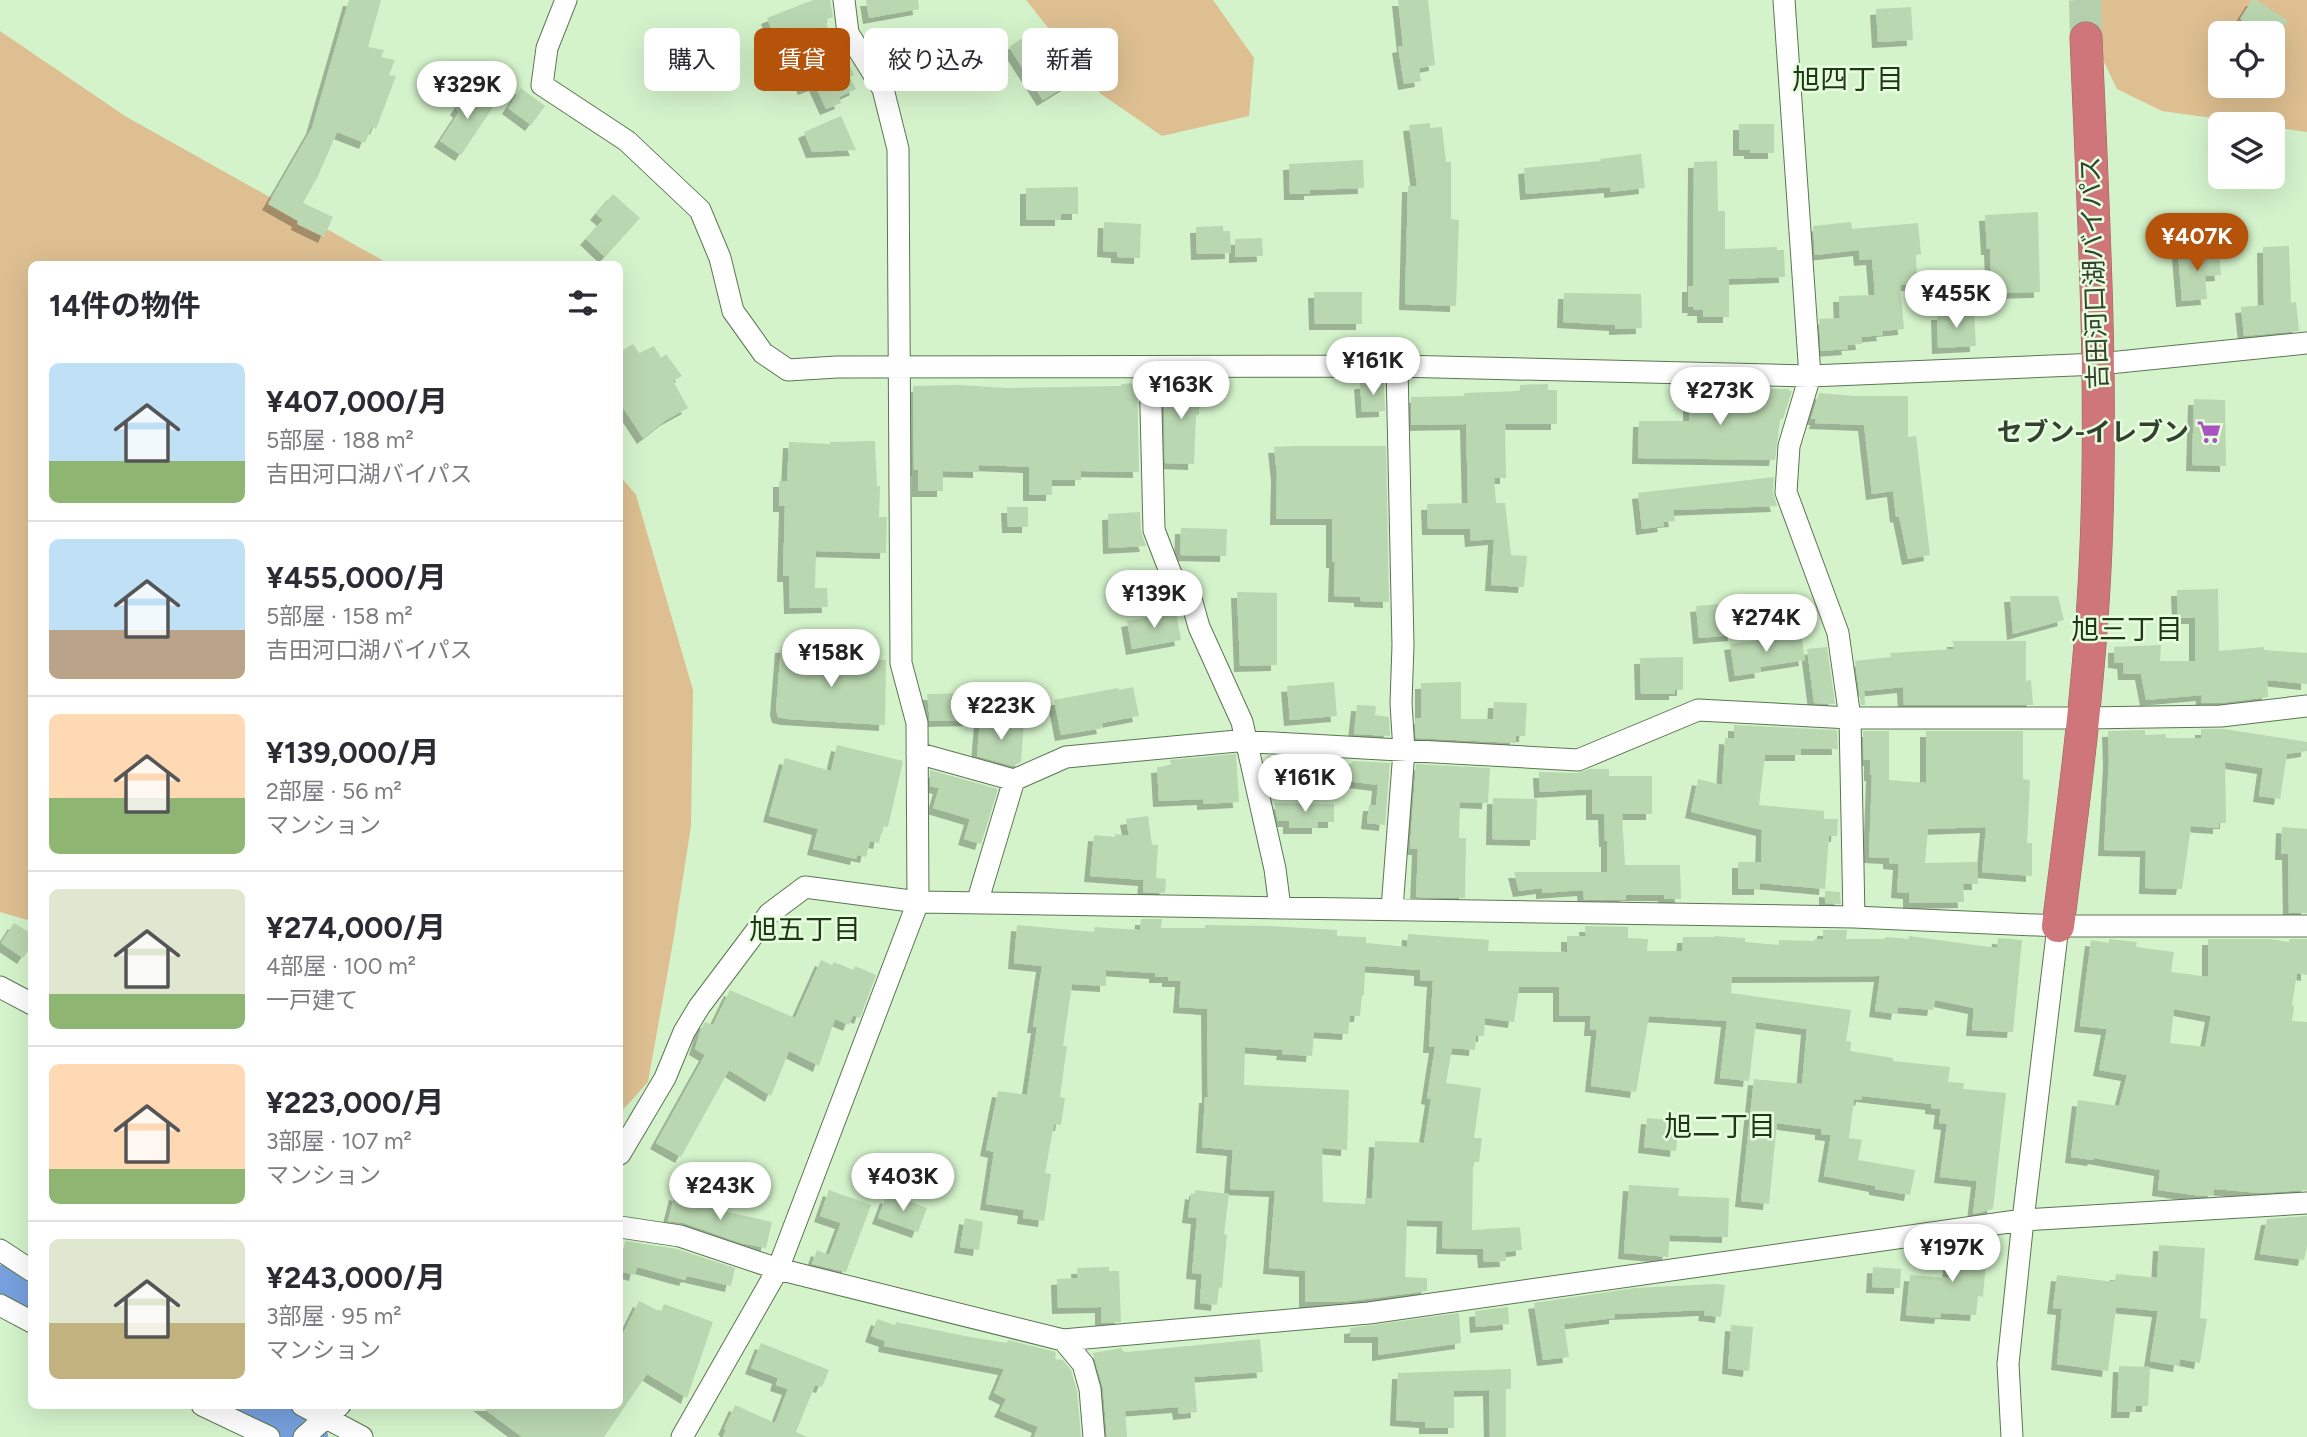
<!DOCTYPE html>
<html lang="ja">
<meta charset="utf-8">
<style>
:root{--surface:#fff;--page:#f7f7f7;--text:#2b2b33;--muted:#7c7c81;--line:#e1e1e2;--accent:#b45309}
body{margin:0;font-family:Figtree,"Noto Sans JP",sans-serif;background:var(--page);color:var(--text);height:100vh;display:flex;flex-direction:column;font-size:26px;white-space:nowrap}
*{box-sizing:border-box;margin:0}
p{font-size:23px;color:var(--muted)}
.icon{flex:none;width:38px;height:38px;fill:none;stroke:currentColor;stroke-width:2;stroke-linecap:round;stroke-linejoin:round}
.map{position:relative;flex:1;overflow:hidden}
.details{position:absolute;left:28px;top:261px;width:595px;height:1148px;display:flex;flex-direction:column;background:var(--surface);border-radius:10px;box-shadow:0 7px 28px #0002}
.details>*{flex:none}
.guide{position:absolute;left:644px;top:28px;width:665px;height:63px;display:flex;gap:14px}
.buttons{position:absolute;left:2208px;top:21px;display:grid;gap:14px}
.buttons a{display:grid;place-items:center;width:77px;height:77px;border-radius:10px;background:var(--surface);box-shadow:0 7px 28px #0002;font-size:35px}
.price{position:absolute;translate:-50% -60px;padding:0 16px;border-radius:24px;background:#fff;color:#222;font-size:23px;line-height:46px;filter:drop-shadow(0 2px 4px #0008)}
.price::after{content:'';position:absolute;left:50%;top:42px;width:21px;height:16px;margin-left:-10px;background:inherit;clip-path:polygon(0 0,100% 0,50% 100%)}
.price.selected{background:var(--accent);color:#fff}
ul{padding:0;list-style:none}
li{display:flex;align-items:center;gap:21px;height:175px;padding:0 21px}
li+li{border-top:2px solid var(--line)}
li span{display:grid;place-items:center;flex:none;width:196px;height:140px;border-radius:10px;color:#555}
li>.icon{margin-inline-start:auto}
span .icon{width:84px;height:84px;fill:#fffc;stroke-width:1}
li b{font-size:30px}
h2{display:flex;justify-content:space-between;align-items:center;height:84px;padding:0 21px;font-size:30px}
.chip{padding:0 24px;border-radius:10px;background:var(--surface);box-shadow:0 7px 28px #0002;font-size:24px;line-height:63px}
.chip.selected{background:var(--accent);color:#fff}
.map>svg:first-child{display:block}
.green{fill:#ddbf91;fill-rule:evenodd}
.lines{fill:none;stroke-linecap:round;stroke-linejoin:round}
.river{stroke:#77a0de;stroke-width:38}
.building{fill:#b9d7b0;fill-rule:evenodd;filter:url(#shadow)}
.highway-tunnel{stroke:#b4cfac;stroke-width:32;stroke-dasharray:32 16;stroke-linecap:butt}
.minor-casing{stroke:#5b7652;stroke-width:23}
.highway-casing{stroke:#986360;stroke-width:33}
.minor{stroke:#fff;stroke-width:21}
.highway{stroke:#ce7679;stroke-width:32}
.labels{text-anchor:middle;dominant-baseline:central;stroke-width:5;stroke-linejoin:round;paint-order:stroke}
.street-label{font-size:26px;fill:#344031;stroke:#e6fede}
.poi-label{font-size:26px;font-weight:bold;fill:#344031;stroke:#e6fede;text-anchor:end}
.neighbourhood-label{font-size:28px;fill:#1f3717;stroke:#e6fede}
</style>
<div class="map">
<svg width="2307" height="1437" viewBox="0 0 2307 1437">
<defs>
<filter id="shadow"><feDropShadow dx="-6" dy="6" stdDeviation="0" flood-color="#0004"/></filter>
</defs>
<rect width="100%" height="100%" fill="#d4f3cb"/>
<!-- green -->
<path class="green" d="M1026 0H1213L1254 58 1249 116 1162 136 1101 94Z
M2074 0H2307V132L2273 127V124H2255L2162 111 2117 89ZM2221 33H2273V86H2221Z
M0 31 125 116 389 264H32L31 921 0 912Z
M620 476 636 495 693 690 691 826 673 942 648 1082 620 1113Z"/>
<g class="lines">
<!-- river -->
<path class="river" d="M0 1284 32 1300
M243 1405 309 1437"/>
</g>
<!-- building -->
<path class="building" d="M349 0H381L368 47 384 50 381 57 395 60 389 75 396 76 376 129 372 126 365 143 337 132 318 176 303 203 333 217 324 237 297 224 298 221 268 204 312 128Z
M813 0H830L833 17 825 20 838 55 844 53 854 75 850 77 856 89 839 97 841 103 826 109 815 85 804 89 793 64 789 65 779 38 775 39 767 18Z
M866 0H918L919 9 869 18Z
M1398 0H1428L1435 65 1419 68 1421 81 1404 84 1398 47 1403 46Z
M2252 0H2256L2288 21 2279 33H2261L2240 19Z
M1911 7 1913 40 1878 42 1876 9Z
M1034 30 1069 84 1043 100 1009 47Z
M471 87 495 104 461 155 440 141 459 112 456 109Z
M521 88 545 106 531 125 508 108Z
M841 116 856 150 812 152 804 132Z
M1430 123V128L1442 127 1446 162H1451V219L1459 220 1456 306 1405 304 1408 186H1417L1409 125Z
M1739 124H1774V153H1750V150H1739Z
M1641 154 1645 188 1610 192V187L1526 194 1524 168 1601 161 1600 159Z
M1363 160 1364 188 1310 190V194H1290L1289 164Z
M1717 161 1718 211H1725V249L1777 247V250H1784L1785 277 1729 279V317H1703V310H1693L1694 307H1688V286H1693L1694 162Z
M1078 187V214H1061V220H1026V188Z
M613 194 640 218 605 257 586 239 603 220 596 214Z
M2038 212 2040 292 1992 293 1990 249H1987L1985 215Z
M1104 222 1141 224 1140 258 1117 257V252L1103 251Z
M1851 222 1852 229 1918 223 1921 254 1916 255 1917 285H1900L1904 329 1882 331 1883 335 1861 337 1862 344 1847 345 1848 349 1821 351 1819 319 1840 318 1839 296 1875 295 1872 259 1860 260 1859 250 1815 255 1813 226Z
M1223 226V231H1230L1231 253 1197 254 1196 227Z
M1262 238 1263 256 1235 257V239Z
M2289 246 2291 303 2296 302 2299 331 2244 336 2241 307 2264 305 2263 247Z
M2219 250 2221 275 2205 276 2207 299 2182 301 2178 253Z
M1314 292H1362V324H1315Z
M1564 293 1641 294 1642 328 1615 329V325L1563 322Z
M1974 313 1976 346 1938 348 1937 314Z
M633 344 639 353 654 346 661 358 666 354 682 376 673 381 688 408 666 420 643 438 620 403V352Z
M1181 380H1200L1199 415H1196L1194 464 1165 463 1164 382 1180 383Z
M1384 382 1385 411 1362 412 1360 383Z
M1137 383 1139 472 1081 471V480H1052V495H1029V467L979 465V472L943 471V491H918V470H914L913 386 959 385 1008 388 1121 386V384Z
M1548 384V390H1557V424H1505L1506 478H1494L1496 503H1505L1511 555 1527 556 1524 587 1491 585 1494 539 1471 541 1470 529H1428L1427 504 1468 503 1466 424 1411 425V397L1464 396V393L1520 391V385Z
M1708 387 1789 389V391H1792L1783 419H1780L1775 460 1638 458 1639 421H1689V405H1707Z
M1819 393 1855 396H1908V437L1916 436 1930 555 1908 559 1899 516 1896 517 1893 491 1872 494 1864 425 1815 423 1816 419H1811Z
M2194 399 2225 400 2226 466 2192 465Z
M875 441 877 486H880L879 517H887L886 553 816 551 815 588H827L828 607 790 608 789 576H783L785 506H779V481H787L789 442 830 444V442Z
M1294 446H1386L1389 602 1360 601V597L1334 596 1335 562H1332V519H1276L1277 475 1274 447Z
M1774 477 1773 492 1777 506 1673 510 1675 521 1663 522 1664 526 1642 529 1638 493Z
M1007 507H1028V527H1008Z
M1140 512 1141 531 1146 546 1109 548 1108 514Z
M1181 528 1227 529 1226 556 1180 555Z
M2218 589 2219 651 2264 647V650L2307 653V684L2267 680 2268 697 2220 703H2201L2202 695 2146 700 2141 674H2124L2123 663 2114 662V647L2161 645 2160 661H2195V618H2178L2177 590Z
M1237 592 1277 593V665L1240 666Z
M2010 596H2058L2064 620 2013 634Z
M1731 603 1734 635 1699 638 1696 606Z
M1176 612 1181 640 1132 649 1127 621Z
M1801 634 1805 660 1760 667 1761 672 1735 676 1730 644Z
M1953 641H2026V681L2031 680 2033 705H1904L1903 687 1864 691 1865 705H1861L1855 661 1891 657 1890 653 1954 649Z
M802 646V658L886 660 885 725 787 719 778 717 776 709 781 647Z
M1827 647 1835 704 1814 703 1807 649Z
M1683 657V690H1675V694H1641L1640 658Z
M1334 682 1337 716 1290 720 1287 686Z
M1461 682V719H1493L1494 702 1527 703 1525 736H1516V743L1416 738 1415 719 1421 718V683Z
M1133 687 1139 716 1102 723 1103 728 1061 735 1054 700 1118 688 1119 690Z
M974 693V720L930 721 927 694Z
M1357 705 1376 706 1375 715 1389 717 1390 736 1354 734Z
M980 720 1024 723 1021 762 1013 766 977 756Z
M1734 725 1837 730 1838 749H1801V755H1765L1759 805 1824 811V819H1838L1837 836H1829L1825 889 1760 883V889H1738V862H1761L1762 830 1691 812 1698 779 1722 785 1725 738 1734 739Z
M2201 729H2224L2307 742V751L2287 754 2280 799 2259 796 2263 768 2225 762 2226 823H2219V828L2191 826 2182 889 2145 888 2146 851 2104 850 2109 761 2108 731 2145 730V735L2166 734V738H2201Z
M1863 731H1889V780L1926 783V731H2023V779L2030 780 2027 843H2032V876L1982 872 1986 827 1928 829 1925 863 1977 862 1978 884H1963L1964 902 1909 903V893L1897 892 1899 864 1889 863V858L1869 857 1872 775H1870V760H1864Z
M837 745 903 761 888 827 883 826 879 843 870 841 866 857 857 855 856 859 813 849 818 829 769 816 785 758 831 771Z
M1236 754 1239 802 1203 804V799L1159 801 1157 767 1171 766 1170 760Z
M1267 756 1314 758V761L1351 764 1352 761 1390 763 1385 825 1367 823 1369 805H1376L1378 785 1266 771Z
M1416 764 1490 768 1488 803 1460 802 1459 838H1466L1465 898 1416 897 1418 849H1410Z
M1590 769H1609V776H1652V814H1622L1625 865H1680L1681 899H1664V895H1626V900H1584L1583 890 1542 893V888L1519 891 1514 872H1607V841H1605L1604 814H1592V789L1540 792 1539 772 1577 773Z
M930 770 998 789 981 844 964 839 970 819 933 808 939 788 930 786Z
M1493 798 1537 799 1536 840 1492 839Z
M1274 803 1334 804V822H1318V828H1289V821H1278Z
M1148 816 1152 845H1158L1156 878 1166 879 1165 893 1143 892 1144 880 1090 876 1094 835 1115 837V834L1129 836 1126 819Z
M2282 827 2307 829V913H2289L2288 854H2281Z
M1825 891 1840 892 1841 904 1825 903Z
M1141 919H1162L1161 928H1205V925L1269 926 1337 930V936L1366 937V943L1407 947 1408 934 1489 940 1488 951 1567 952V936H1586L1585 926 1628 927V938L1648 939 1647 951H1682L1683 937H1714V936L1745 938V942L1779 945V940L1815 941 1814 939H1823V930H1847L1846 939H1885V937L1909 939V936L1997 948 1998 938 2022 940 2013 1032 1972 1030 1974 1008 1935 1000 1933 1010 1898 1007 1897 1014 1875 1011 1880 976 1732 977 1731 993 1851 1010 1846 1041 1851 1042 1850 1051 1893 1058V1061L1950 1067 1948 1082 1964 1083 1963 1089 2006 1093 1993 1209 1973 1214 1977 1181 1940 1177 1947 1124 1939 1123 1941 1109 1931 1108V1104L1862 1096 1861 1100 1854 1099 1849 1138 1862 1140 1858 1160 1915 1170 1910 1195 1875 1189V1186L1824 1176 1831 1135 1821 1134V1129L1777 1123 1769 1204 1741 1201 1754 1079 1802 1084 1807 1029 1756 1022 1749 1081 1720 1078 1727 1021 1649 1016 1636 1092 1591 1086 1597 1030H1590L1591 1016H1559V987H1519L1514 1022 1485 1018 1484 1036H1476L1475 1050 1452 1048 1446 1083 1481 1088 1474 1138H1482L1479 1162H1473L1472 1230 1520 1227 1522 1250 1505 1252 1506 1261 1484 1262 1483 1249 1442 1248 1443 1221 1407 1220 1405 1277 1427 1278V1291L1343 1302H1305V1271L1269 1268 1275 1191 1230 1189 1233 1150 1202 1147 1205 1097H1208L1207 1009 1179 1007 1181 981H1168V977H1155V973L1106 970V986L1072 984 1063 1046H1067L1060 1097 1065 1098 1061 1125 1054 1124 1045 1173 1051 1174 1044 1221 1023 1218 1024 1210 986 1204 994 1152 986 1150 998 1091 1027 1095 1037 1027H1033L1042 966 1014 963 1017 925 1094 932 1095 927 1140 930ZM1365 966 1420 970V980L1433 981 1429 1047H1435L1427 1098 1431 1099 1425 1137 1424 1143 1375 1141 1372 1198H1365V1204L1323 1202 1322 1148 1347 1150 1349 1090 1244 1085 1245 1047 1283 1050 1282 1054 1312 1056 1314 1032 1348 1034 1350 1016H1360L1362 995H1364Z
M14 923 32 934V945L23 958 1 943Z
M2109 939 2137 942 2136 947 2174 952 2171 972 2208 977V939H2270L2289 942V939H2307V975L2297 973 2292 1005 2294 1006 2292 1021 2307 1022V1190L2260 1193 2214 1189 2213 1195 2202 1196 2158 1190 2160 1170 2094 1158 2093 1160 2071 1157 2078 1100 2119 1106 2127 1075 2099 1070 2107 1029 2080 1026 2091 940 2109 943ZM2174 1009 2211 1016 2205 1047 2170 1043Z
M821 960 832 965 834 962 853 970 855 966 876 975 860 1018 853 1015 849 1025 835 1019 819 1066 789 1051 771 1096 729 1070 681 1157 656 1143 705 1055 695 1049 701 1029 705 1022 713 1025 730 990 795 1018Z
M1647 1118 1679 1121 1676 1151 1644 1147Z
M1629 1185 1679 1188 1678 1196 1729 1198 1728 1237 1670 1235 1668 1257 1624 1253Z
M829 1190 871 1205 846 1272 812 1264 817 1250 829 1255 841 1223 820 1216Z
M1195 1190 1229 1194 1224 1234 1227 1235 1222 1288 1219 1287 1217 1305 1200 1303 1202 1274 1192 1273 1197 1218 1188 1217 1191 1193 1195 1194Z
M675 1194 707 1203 706 1207 772 1222 766 1248 741 1243 684 1223 668 1221Z
M893 1195 927 1208 918 1232 878 1218 886 1197 891 1199Z
M2307 1216V1246L2304 1260 2260 1254 2267 1219Z
M965 1218 983 1222 979 1250 960 1247Z
M1988 1238 1983 1297 1978 1296 1976 1315 1941 1313 1940 1318 1906 1315 1910 1275 1948 1278 1951 1243Z
M625 1241 677 1249 735 1268 731 1286 687 1276 685 1280 637 1267 635 1275 620 1271Z
M2159 1245 2205 1248 2200 1318 2207 1319 2200 1363 2180 1359 2179 1366 2150 1361 2158 1311 2116 1307 2108 1371 2057 1364 2062 1309 2053 1308 2057 1275 2115 1282 2116 1274 2157 1278Z
M1109 1267V1271H1119L1121 1322 1101 1323V1307L1058 1308 1057 1279 1078 1278 1077 1268Z
M1873 1267 1901 1269 1900 1288 1872 1287Z
M1716 1284 1725 1285 1721 1317 1704 1315 1705 1310 1615 1314V1318L1564 1324 1569 1357 1543 1360 1534 1303 1635 1288Z
M639 1301 661 1312 664 1304 713 1322 687 1398 647 1374 604 1437H522L479 1405H620V1340Z
M1508 1307 1509 1324 1476 1327 1475 1311Z
M1459 1313 1461 1343 1378 1355V1337H1350V1328Z
M877 1319 895 1325 896 1322 970 1337 1007 1343 1008 1340 1056 1352 1055 1359 1063 1360 1071 1370 1077 1391 1081 1437H1034L1038 1427 1000 1411 1006 1399 994 1393 1004 1369 884 1346 885 1341 871 1336Z
M1731 1325 1753 1327 1749 1371 1728 1368Z
M1260 1339 1263 1372 1194 1377 1197 1412 1179 1414 1178 1407 1125 1411 1127 1437H1107L1103 1388 1093 1353 1122 1348V1351L1127 1352Z
M761 1343 829 1370 822 1387 815 1385 796 1432 807 1437H723L726 1430 724 1429 735 1405 775 1423 788 1389 776 1385 778 1378 751 1368Z
M2119 1366 2150 1367 2148 1406H2136L2135 1412H2117Z
M1511 1369V1389H1506V1437H1490L1489 1390 1454 1391V1428H1425V1422L1396 1420 1398 1373Z"/>
<g class="lines">
<!-- highway-tunnel -->
<path class="highway-tunnel" d="M2085 0 2086 38"/>
<!-- minor casing -->
<g class="minor-casing">
<path id="minor" d="M566 0 547 48 542 85 627 141 700 210 720 258 733 311 763 353 788 370 837 367 1397 366 1810 376 2099 364 2307 343
M1784 0 1810 376 1789 446 1786 492 1838 633 1850 718 1854 917
M1150 367 1154 530 1171 574 1192 602 1199 627 1242 722 1275 869 1280 908
M917 753 1014 780 1066 757 1237 741 1578 760 1698 710 1850 718H2084L2221 716 2307 706
M977 903 1014 780
M1392 909 1404 751 1401 703 1403 645 1397 366
M0 987 32 1004
M620 1154 665 1078 684 1032 699 1007 769 914 805 887 918 902 1854 917 2058 926H2307
M620 1227 680 1236 778 1269 1063 1340 1369 1313 2023 1220 2307 1203
M0 1250 32 1271
M0 1305 32 1322
M1063 1340 1083 1364 1090 1389 1094 1437
M202 1405 269 1437
M302 1405 362 1437
M304 1437 340 1405
M682 1437 778 1269 918 902 917 723 901 663 898 149 883 89 848 33 844 0
M2012 1437 2008 1364 2023 1220 2058 926"/>
</g>
<!-- highway casing -->
<g class="highway-casing">
<path id="highway" d="M2058 926C2074 800 2091 674 2096 547 2103 377 2093 207 2086 38"/>
</g>
<!-- minor -->
<use href="#minor" class="minor"/>
<!-- highway -->
<use href="#highway" class="highway"/>
</g>
<!-- icons -->
<defs>
<g id="supermarket-bare" transform="scale(1.89)"><path d="M-6-5.5h2.5l.6 2H6L4.5 2H-2.5L-4.4-4H-6ZM-1.5 3.2a1.3 1.3 0 1 0 .1 0ZM3 3.2a1.3 1.3 0 1 0 .1 0Z" fill="#a953c1" stroke="#e6fede" stroke-width="2.5" paint-order="stroke"/></g>
</defs>
<g fill-rule="evenodd">
<use href="#supermarket-bare" x="2209" y="432"/>
</g>
<g class="labels">
<!-- street labels -->
<g class="street-label">
<text transform="translate(2094 273) rotate(-92)">吉田河口湖バイパス</text>
</g>
<!-- poi labels -->
<g class="poi-label">
<text x="2189" y="432">セブン-イレブン</text>
</g>
<!-- neighbourhood labels -->
<g class="neighbourhood-label">
<text x="1848" y="79">旭四丁目</text>
<text x="2127" y="629">旭三丁目</text>
<text x="805" y="929">旭五丁目</text>
<text x="1720" y="1126">旭二丁目</text>
</g>
</g>
</svg>
<div class="buttons">
<a><svg class="icon" aria-label="locate" viewBox="0 0 24 24"><circle cx="12" cy="12" r="6"/><path d="M12 2v4M12 18v4M2 12h4M18 12h4"/></svg></a>
<a><svg class="icon" aria-label="layers" viewBox="0 0 24 24"><path d="M12 4l9 5-9 5-9-5zM3 14l9 5 9-5"/></svg></a>
</div>
<b class="price" style="left:467px;top:121px">¥329K</b>
<b class="price selected" style="left:2197px;top:273px">¥407K</b>
<b class="price" style="left:1956px;top:330px">¥455K</b>
<b class="price" style="left:1373px;top:397px">¥161K</b>
<b class="price" style="left:1181px;top:421px">¥163K</b>
<b class="price" style="left:1720px;top:427px">¥273K</b>
<b class="price" style="left:1154px;top:630px">¥139K</b>
<b class="price" style="left:1766px;top:654px">¥274K</b>
<b class="price" style="left:831px;top:689px">¥158K</b>
<b class="price" style="left:1001px;top:742px">¥223K</b>
<b class="price" style="left:1305px;top:814px">¥161K</b>
<b class="price" style="left:903px;top:1213px">¥403K</b>
<b class="price" style="left:720px;top:1222px">¥243K</b>
<b class="price" style="left:1952px;top:1284px">¥197K</b>
<div class="guide">
<a class="chip">購入</a>
<a class="chip selected">賃貸</a>
<a class="chip">絞り込み</a>
<a class="chip">新着</a>
</div>
<section class="details">
<h2>14件の物件<svg class="icon" aria-label="filters" viewBox="0 0 24 24"><path d="M4 7h16M4 17h16"/><circle cx="9" cy="7" r="2"/><circle cx="15" cy="17" r="2"/></svg></h2>
<ul>
<li><span style="background:linear-gradient(#bfe0f5 70%,#8fb573 0)"><svg class="icon" aria-label="home" viewBox="0 0 24 24"><path d="M3 11l9-7 9 7M6 9v11h12V9"/></svg></span><div><b>¥407,000/月</b><p>5部屋 · 188 m²</p><p>吉田河口湖バイパス</p></div></li>
<li><span style="background:linear-gradient(#bfe0f5 65%,#b9a48a 0)"><svg class="icon" aria-label="home" viewBox="0 0 24 24"><path d="M3 11l9-7 9 7M6 9v11h12V9"/></svg></span><div><b>¥455,000/月</b><p>5部屋 · 158 m²</p><p>吉田河口湖バイパス</p></div></li>
<li><span style="background:linear-gradient(#ffd9b3 60%,#8fb573 0)"><svg class="icon" aria-label="home" viewBox="0 0 24 24"><path d="M3 11l9-7 9 7M6 9v11h12V9"/></svg></span><div><b>¥139,000/月</b><p>2部屋 · 56 m²</p><p>マンション</p></div></li>
<li><span style="background:linear-gradient(#dfe7d0 75%,#8fb573 0)"><svg class="icon" aria-label="home" viewBox="0 0 24 24"><path d="M3 11l9-7 9 7M6 9v11h12V9"/></svg></span><div><b>¥274,000/月</b><p>4部屋 · 100 m²</p><p>一戸建て</p></div></li>
<li><span style="background:linear-gradient(#ffd9b3 75%,#8fb573 0)"><svg class="icon" aria-label="home" viewBox="0 0 24 24"><path d="M3 11l9-7 9 7M6 9v11h12V9"/></svg></span><div><b>¥223,000/月</b><p>3部屋 · 107 m²</p><p>マンション</p></div></li>
<li><span style="background:linear-gradient(#dfe7d0 60%,#c2b280 0)"><svg class="icon" aria-label="home" viewBox="0 0 24 24"><path d="M3 11l9-7 9 7M6 9v11h12V9"/></svg></span><div><b>¥243,000/月</b><p>3部屋 · 95 m²</p><p>マンション</p></div></li>
</ul>
</section>
</div>
